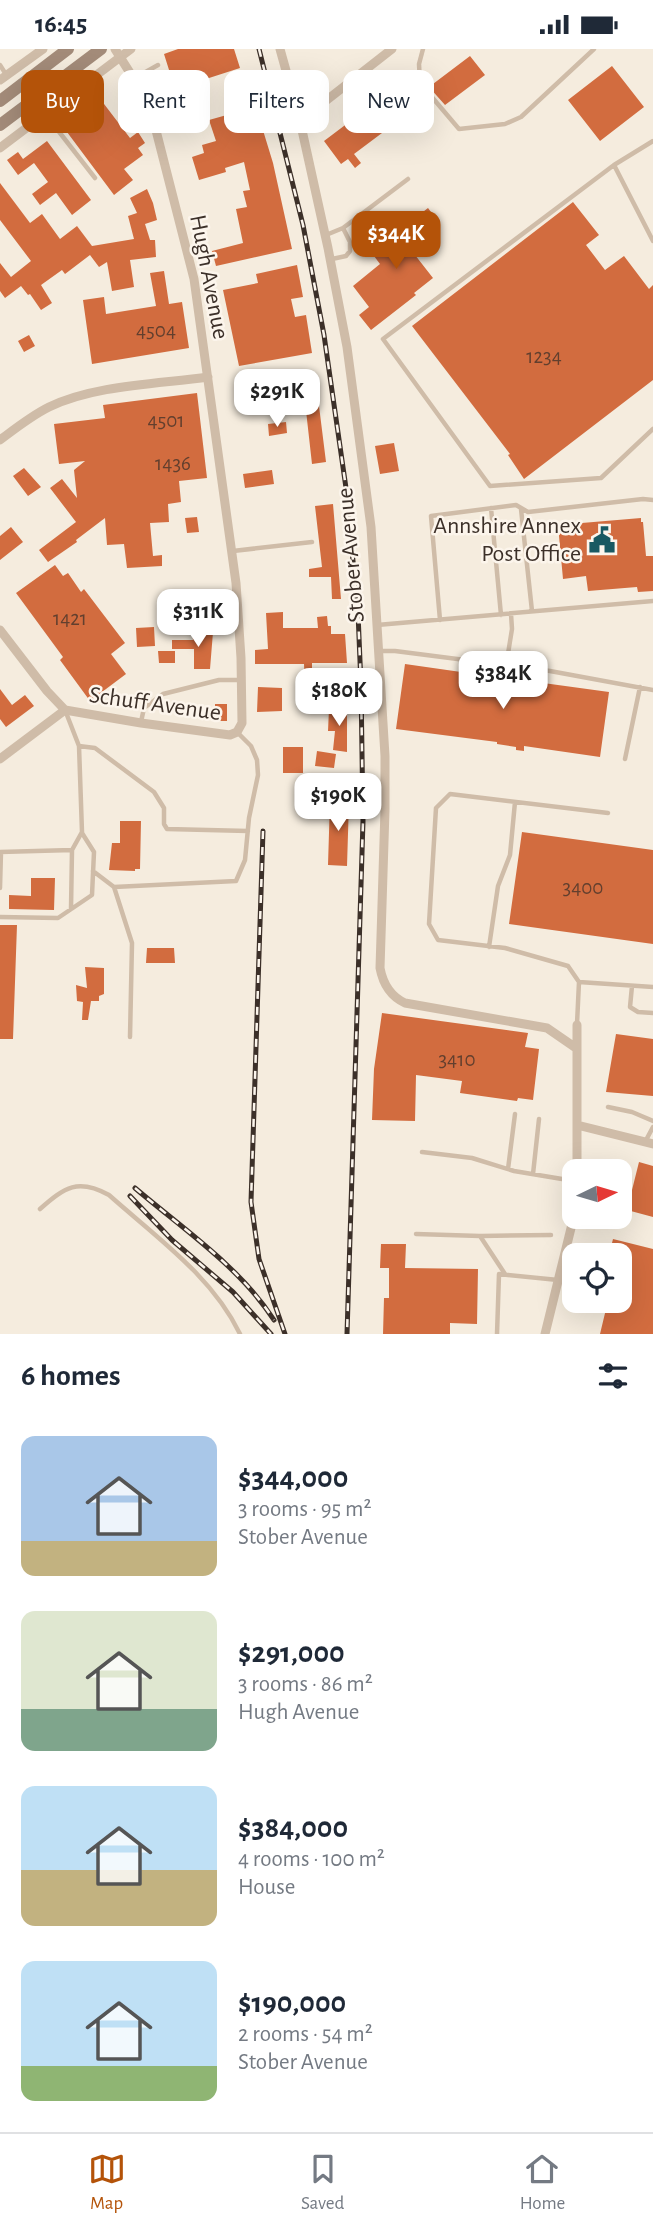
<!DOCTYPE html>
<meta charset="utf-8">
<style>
:root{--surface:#fff;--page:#f6f6f7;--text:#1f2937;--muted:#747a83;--line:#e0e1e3;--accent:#b45309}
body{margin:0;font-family:"Alegreya Sans",sans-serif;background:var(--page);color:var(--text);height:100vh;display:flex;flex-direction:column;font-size:26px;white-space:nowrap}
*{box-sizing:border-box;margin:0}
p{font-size:23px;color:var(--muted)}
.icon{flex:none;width:38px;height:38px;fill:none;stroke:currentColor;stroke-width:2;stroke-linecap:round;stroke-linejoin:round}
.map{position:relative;height:1285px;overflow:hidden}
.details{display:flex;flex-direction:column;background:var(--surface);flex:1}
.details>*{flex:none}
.banner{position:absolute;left:21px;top:21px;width:612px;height:63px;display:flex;gap:14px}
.needle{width:46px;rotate:85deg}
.buttons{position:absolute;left:562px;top:1110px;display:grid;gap:14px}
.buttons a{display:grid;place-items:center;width:70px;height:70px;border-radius:14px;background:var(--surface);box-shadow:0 7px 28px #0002;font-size:35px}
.price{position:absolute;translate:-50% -60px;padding:0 16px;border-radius:14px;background:#fff;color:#222;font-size:23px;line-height:46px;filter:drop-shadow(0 2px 4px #0008)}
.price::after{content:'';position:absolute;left:50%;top:42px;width:21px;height:16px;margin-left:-10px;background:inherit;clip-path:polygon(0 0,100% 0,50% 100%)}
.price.selected{background:var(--accent);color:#fff}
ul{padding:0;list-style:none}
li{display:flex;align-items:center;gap:21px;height:175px;padding:0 21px}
li span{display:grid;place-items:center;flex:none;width:196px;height:140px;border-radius:14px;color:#555}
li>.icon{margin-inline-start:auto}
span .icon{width:84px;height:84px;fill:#fffc;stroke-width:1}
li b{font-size:30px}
h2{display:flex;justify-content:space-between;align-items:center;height:84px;padding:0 21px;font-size:30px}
.pill{padding:0 24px;border-radius:14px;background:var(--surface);box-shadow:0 7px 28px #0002;font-size:24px;line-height:63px}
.pill.selected{background:var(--accent);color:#fff}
.status{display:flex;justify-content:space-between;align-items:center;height:49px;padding:0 35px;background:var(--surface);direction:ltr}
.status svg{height:19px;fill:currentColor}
.dock{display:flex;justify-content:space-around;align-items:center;height:98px;border-top:2px solid var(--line);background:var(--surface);font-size:19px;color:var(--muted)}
.dock a{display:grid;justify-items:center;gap:4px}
.dock .selected{color:var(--accent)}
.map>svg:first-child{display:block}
.building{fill:#d26c3f}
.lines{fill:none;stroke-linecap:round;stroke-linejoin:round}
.service{stroke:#cfbca8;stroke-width:4.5}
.minor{stroke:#cfbca8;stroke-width:9}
.secondary{stroke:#a38b79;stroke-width:12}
.rail-casing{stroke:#3c3029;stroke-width:5}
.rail{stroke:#fcf5ec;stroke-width:2.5;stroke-dasharray:8;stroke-linecap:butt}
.labels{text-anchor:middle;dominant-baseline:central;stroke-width:5;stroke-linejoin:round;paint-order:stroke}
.number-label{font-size:21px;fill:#623f2e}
.street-label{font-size:24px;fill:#3c3029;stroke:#fcf5ec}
.poi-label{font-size:24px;fill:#3c3029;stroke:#fcf5ec;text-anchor:end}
</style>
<div class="status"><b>16:45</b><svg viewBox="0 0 49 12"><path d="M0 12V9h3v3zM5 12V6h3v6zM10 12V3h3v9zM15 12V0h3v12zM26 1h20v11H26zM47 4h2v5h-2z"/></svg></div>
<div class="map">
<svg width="653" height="1285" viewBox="0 0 653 1285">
<rect width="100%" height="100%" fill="#f5ecde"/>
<!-- building -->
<path class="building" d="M178 0H234L240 19 175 40 164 5Z
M470 7 485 26 445 56 429 38Z
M612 17 644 58 600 92 568 51Z
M101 51 130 89 138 83 145 94 138 99 143 106 124 120 133 131 114 146 64 79Z
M369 58 386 81 354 105 361 114 355 119 348 110 341 115 324 92Z
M248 60 255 80 262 78 273 114 292 200 216 217 212 202 243 194 236 160 247 158 243 142 250 141 244 113 225 119 226 123 199 131 192 108 204 104 202 96 216 92 209 71Z
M47 92 91 151 72 166 56 144 40 156 32 145 48 133 34 114 18 126 7 111 18 103 23 110Z
M0 134 30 174 42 165 60 190 77 177 92 197 134 190 128 167 137 164 130 149 147 140 153 154 157 171 145 175 150 191H155L156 208 130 211 134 238 112 242 107 213 99 218 90 206 65 225 62 221 41 236 52 254 41 261 30 245 28 246 21 237 5 249 0 242V214L11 228 31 212 0 171Z
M573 153 599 186 586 196 605 221 624 207 649 240 653 236V331L524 430 508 406 510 405 412 277Z
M428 159 437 171 426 180 435 192 415 206 433 229 414 244 416 246 371 281 359 266 369 258 353 237 380 215 371 203Z
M297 216 303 248 291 250 295 268 306 266 312 304 239 317 223 241 258 234 256 225Z
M164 222 169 255 182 253 189 299 92 315 83 251 104 248 106 265 156 257 150 224Z
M29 286 35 297 24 303 18 292Z
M315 325 326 413 312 415 302 326Z
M197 344 207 429 179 432 181 453 168 455 169 473 150 474 153 507 162 506V517L127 519 124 495 107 496 105 469 76 491 77 493 48 513 39 501 76 473 50 439 62 430 77 449 74 421 85 412 59 415 54 375 105 369 103 356Z
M252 345 255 363 246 364 243 346Z
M286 373 287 384 269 387 268 375Z
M394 394 399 422 380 425 375 397Z
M24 419 41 438 28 447 13 427Z
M272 421 274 435 245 439 243 425Z
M333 455 341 550H332L331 528H309V520L322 518 315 457Z
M197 468 199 483 187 484 185 469Z
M641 469V473H643L646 507H653V542L638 543 637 538 588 542 586 527 563 530 558 476Z
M11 478 23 493 0 511V487Z
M55 516 63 527 68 524 81 543 84 540 125 594 111 605 126 625 90 652 60 611 63 608 16 544Z
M283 563V579H318L317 568 327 567 328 577H331V585H345L347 614H312V639H305L304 615H255V601L268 600 266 564Z
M154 578 155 597 137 598 136 579Z
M192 583H213L210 620H194V600H172V591H193Z
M158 602H175V614H159Z
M405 615 489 627 487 640 511 643 512 630 518 631 519 627 537 630 536 633 609 643 600 708 524 697V702L516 701V698L497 695V693L396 680Z
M258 638 282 639V662L257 663Z
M0 640 12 656 25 646 34 657 6 678 0 670Z
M215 655H227V672H215Z
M329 660H347V703L333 701 335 682H328Z
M283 698H303V724H283Z
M317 702 336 705 334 719 315 717Z
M330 751 349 752 347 817 328 816Z
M120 772H141L140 820H135V822L109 821 112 794H120Z
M522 783 653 801V895L509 875Z
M31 829H55L54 861 9 860V846L31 847Z
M0 876H17L13 990H0Z
M147 899H174L175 914H146Z
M85 918 104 919V945L99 947V952H91L88 971H82L83 953 77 952 76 936 87 939Z
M382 964 528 984 525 998 539 1000 533 1051 518 1049 517 1052 460 1044 462 1032 416 1026 415 1072 372 1071 374 1020Z
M616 985 653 990V1047L606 1043Z
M639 1113 653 1117V1168L627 1161Z
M613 1190 653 1200V1285H600L606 1260 583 1254 584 1251H620V1206H609Z
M381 1195H406L405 1219 478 1220 477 1275 450 1274V1285H383L384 1249H389V1219H380Z"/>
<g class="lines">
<!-- service -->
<path class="service" d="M423 0 419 15 420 34 459 80 505 75 521 68 594 0
M0 16 7 27
M366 21 397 66
M135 29 158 16
M46 66 95 129
M653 92 614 116 383 290 490 437 601 429 653 380
M614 116 653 192
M343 179 408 130
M326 186 343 179 350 193V202L346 207 332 210
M491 459 501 566
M521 460 532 562
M233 502 312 493
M440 571 431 467 516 456 528 463 643 450 653 451
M377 576 653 552
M378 602H395L550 622 653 641
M506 617 512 580 511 565
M65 661 79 697 82 783 72 801 71 860
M141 673 144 659 163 645 219 631H241
M79 697 95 699 154 743 164 759V775L167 780 248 782
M625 710 640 638
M0 803 72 801
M93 822 114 838 132 894 130 988
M114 838 236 832 245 811 249 769 258 726 257 711 251 697 238 684
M0 839 1 803
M0 868 58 869 92 846 94 803 82 784
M489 898 498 837 510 806 515 753
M579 933 653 938
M632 937 630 958 638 963 653 964
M577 975 579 933 568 917 505 899 438 891 429 875 436 759 450 745 608 764
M608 1058 632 1063 653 1072
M645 1093 653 1078
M422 1103 472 1109 514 1122 574 1132
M508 1120 515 1065
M533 1125 539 1070
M40 1160C65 1138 78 1129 109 1146 156 1188 212 1227 240 1285
M416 1185 480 1187 505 1225
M481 1187 551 1186
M497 1285 499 1225 558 1231"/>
<!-- minor -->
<path class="minor" d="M280 0 300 72 328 199 347 298 371 478 385 707V761L380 919C383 935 390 947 405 954L547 979 576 999
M0 31 43 0
M300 72 392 0
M0 99 131 0
M0 391C16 379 31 367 49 358 94 336 158 335 208 328
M0 581 47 642 65 661
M0 710 65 661 141 674 230 686 237 683 242 674 241 609 236 534 194 230 149 54 115 0
M577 976V1122
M577 1076 653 1095
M545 1285 574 1167"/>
<!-- secondary -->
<path class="secondary" d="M0 52 68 0
M0 76 101 0"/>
<!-- rail casing -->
<g class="rail-casing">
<path id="rail" d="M259 0 303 176 324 286 346 439 358 564 361 636 363 772 347 1285
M263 782 251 1153 259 1210 285 1285
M135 1139C183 1180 240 1218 274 1271
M130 1147 172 1191 233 1243 271 1285"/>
</g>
<!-- rail -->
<use href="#rail" class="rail"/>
</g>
<!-- icons -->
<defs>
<g id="civic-bare" transform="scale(2.1)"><path d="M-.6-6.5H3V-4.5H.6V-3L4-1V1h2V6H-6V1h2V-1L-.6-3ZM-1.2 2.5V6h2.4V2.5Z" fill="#195962" stroke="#fcf5ec" stroke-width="2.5" paint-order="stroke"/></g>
</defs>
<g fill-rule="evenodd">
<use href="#civic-bare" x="602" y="491"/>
</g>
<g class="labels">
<!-- number labels -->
<g class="number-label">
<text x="156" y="281">4504</text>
<text x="544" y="307">1234</text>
<text x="166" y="371">4501</text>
<text x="173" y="414">1436</text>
<text x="70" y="569">1421</text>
<text x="583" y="838">3400</text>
<text x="457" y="1010">3410</text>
</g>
<!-- street labels -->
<g class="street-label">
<text transform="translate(209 228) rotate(79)">Hugh Avenue</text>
<text transform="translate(351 506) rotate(-95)">Stober Avenue</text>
<text transform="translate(155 655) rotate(8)">Schuff Avenue</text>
</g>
<!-- poi labels -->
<g class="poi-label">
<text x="581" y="477">Annshire Annex<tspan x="581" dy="28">Post Office</tspan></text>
</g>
</g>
</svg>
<div class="buttons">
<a><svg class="needle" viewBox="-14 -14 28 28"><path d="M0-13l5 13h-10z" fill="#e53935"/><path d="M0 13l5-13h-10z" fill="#747a83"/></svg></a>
<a><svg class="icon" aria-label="locate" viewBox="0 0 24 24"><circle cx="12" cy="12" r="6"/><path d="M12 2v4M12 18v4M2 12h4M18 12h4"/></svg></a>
</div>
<b class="price selected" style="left:396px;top:222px">$344K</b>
<b class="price" style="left:277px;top:380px">$291K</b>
<b class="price" style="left:198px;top:600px">$311K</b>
<b class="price" style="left:503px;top:662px">$384K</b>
<b class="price" style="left:339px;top:679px">$180K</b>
<b class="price" style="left:338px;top:784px">$190K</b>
<div class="banner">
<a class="pill selected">Buy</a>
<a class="pill">Rent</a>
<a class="pill">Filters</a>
<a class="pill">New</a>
</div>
</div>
<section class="details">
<h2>6 homes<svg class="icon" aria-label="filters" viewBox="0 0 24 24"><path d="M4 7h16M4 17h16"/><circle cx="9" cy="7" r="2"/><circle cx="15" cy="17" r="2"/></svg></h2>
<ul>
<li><span style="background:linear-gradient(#a9c7e8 75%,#c2b280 0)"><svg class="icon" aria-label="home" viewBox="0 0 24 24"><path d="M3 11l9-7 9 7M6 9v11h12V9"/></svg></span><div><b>$344,000</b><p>3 rooms · 95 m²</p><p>Stober Avenue</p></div></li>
<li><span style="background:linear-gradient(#dfe7d0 70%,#7fa58c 0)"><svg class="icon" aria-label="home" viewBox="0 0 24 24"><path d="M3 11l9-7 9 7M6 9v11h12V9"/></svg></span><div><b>$291,000</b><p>3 rooms · 86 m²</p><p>Hugh Avenue</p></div></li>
<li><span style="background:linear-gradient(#bfe0f5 60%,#c2b280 0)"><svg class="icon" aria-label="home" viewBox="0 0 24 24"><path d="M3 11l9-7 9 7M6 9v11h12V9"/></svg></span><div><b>$384,000</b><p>4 rooms · 100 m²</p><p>House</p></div></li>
<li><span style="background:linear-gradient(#bfe0f5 75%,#8fb573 0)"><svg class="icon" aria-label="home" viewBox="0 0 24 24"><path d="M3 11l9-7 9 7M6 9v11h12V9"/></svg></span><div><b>$190,000</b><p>2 rooms · 54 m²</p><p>Stober Avenue</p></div></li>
</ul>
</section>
<nav class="dock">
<a class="selected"><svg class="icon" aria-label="map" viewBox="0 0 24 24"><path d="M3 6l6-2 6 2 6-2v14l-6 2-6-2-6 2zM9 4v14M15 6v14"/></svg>Map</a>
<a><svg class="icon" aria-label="saved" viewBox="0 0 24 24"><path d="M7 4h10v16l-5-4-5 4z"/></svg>Saved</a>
<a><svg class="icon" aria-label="home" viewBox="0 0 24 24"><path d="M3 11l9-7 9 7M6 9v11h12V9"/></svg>Home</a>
</nav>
